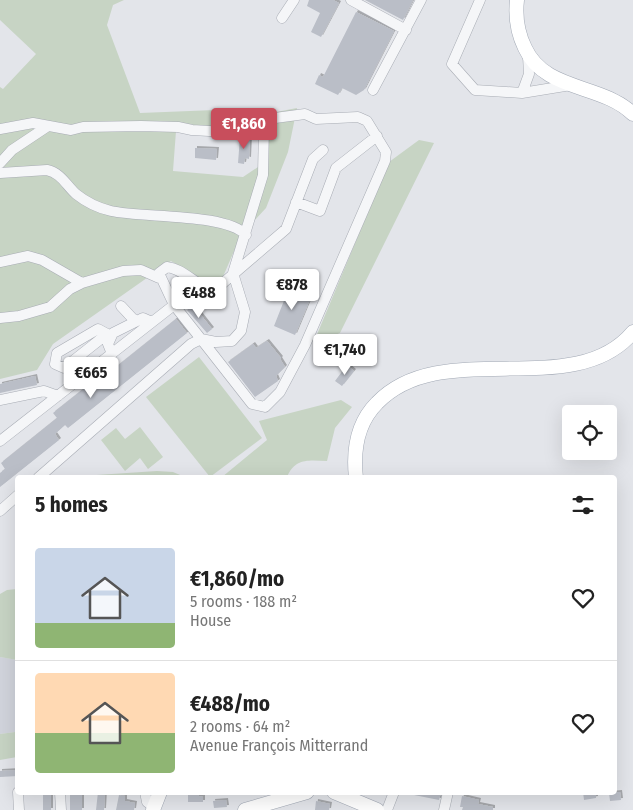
<!DOCTYPE html>
<meta charset="utf-8">
<style>
:root{--surface:#fff;--page:#f2f2f2;--text:#222;--muted:#767676;--line:#e0e0e0;--accent:#c84e5c}
body{margin:0;font-family:"Fira Sans Condensed",sans-serif;background:var(--page);color:var(--text);height:100vh;display:flex;flex-direction:column;font-size:19px;white-space:nowrap}
*{box-sizing:border-box;margin:0}
p{font-size:16px;color:var(--muted)}
.icon{flex:none;width:28px;height:28px;fill:none;stroke:currentColor;stroke-width:2;stroke-linecap:round;stroke-linejoin:round}
.map{position:relative;flex:1;overflow:hidden}
.drawer{position:absolute;left:15px;top:475px;width:602px;height:320px;display:flex;flex-direction:column;background:var(--surface);border-radius:5px;box-shadow:0 5px 20px #0002}
.drawer>*{flex:none}
.buttons{position:absolute;left:562px;top:405px;display:grid;gap:10px}
.buttons a{display:grid;place-items:center;width:55px;height:55px;border-radius:5px;background:var(--surface);box-shadow:0 5px 20px #0002;font-size:25px}
.price{position:absolute;translate:-50% -42px;padding:0 11px;border-radius:5px;background:#fff;color:#222;font-size:16px;line-height:32px;filter:drop-shadow(0 1px 2px #0008)}
.price::after{content:'';position:absolute;left:50%;top:30px;width:15px;height:11px;margin-left:-8px;background:inherit;clip-path:polygon(0 0,100% 0,50% 100%)}
.price.selected{background:var(--accent);color:#fff}
ul{padding:0;list-style:none}
li{display:flex;align-items:center;gap:15px;height:125px;padding:0 20px}
li+li{border-top:1px solid var(--line)}
li span{display:grid;place-items:center;flex:none;width:140px;height:100px;border-radius:5px;color:#555}
li>.icon{margin-inline-start:auto}
span .icon{width:60px;height:60px;fill:#fffc;stroke-width:1}
li b{font-size:21px}
h2{display:flex;justify-content:space-between;align-items:center;height:60px;padding:0 20px;font-size:21px}
.map>svg:first-child{display:block}
.built{fill:#d1d4dc}
.green{fill:#c7d4c4;fill-rule:evenodd}
.building{fill:#babec7;filter:url(#shadow)}
.lines{fill:none;stroke-linecap:round;stroke-linejoin:round}
.minor-casing{stroke:#a8acb4;stroke-width:11}
.major-casing{stroke:#a2a9b5;stroke-width:15}
.minor{stroke:#f5f6f8;stroke-width:10}
.major{stroke:#fff;stroke-width:14}
</style>
<div class="map">
<svg width="633" height="810" viewBox="0 0 633 810">
<defs>
<filter id="shadow"><feDropShadow dx="2" dy="-2" stdDeviation="0" flood-color="#0004"/></filter>
</defs>
<rect width="100%" height="100%" fill="#e3e5ea"/>
<!-- built -->
<path class="built" d="M0 657 18 660 17 728 15 732 0 734Z"/>
<!-- green -->
<path class="green" d="M0 0H124L113 5 107 25 140 113 215 110 255 116 297 108 288 152 266 208 241 235 222 279 209 284 171 261 53 344 37 370 0 379V87L3 89 36 54 0 20ZM262 128 261 165 243 177 173 171 176 131Z
M419 140 434 143 340 333 313 344 389 162Z
M199 357 262 438 210 477 146 397Z
M341 400 352 407 335 428 327 461C308 460 295 458 287 477H222L267 440 259 421Z
M140 427 163 457 148 469 140 458 125 471 101 440 116 428 125 439Z
M157 471 173 472 185 477H66Z
M17 589H18L17 660 0 657V594L7 590Z
M17 728V757L0 760V734L15 732Z"/>
<!-- building -->
<path class="building" d="M309 0H333L339 3 321 37 311 32 320 13 307 6Z
M365 0H413L403 20Z
M356 12 394 31 364 90 356 95 342 88 338 95 315 84 319 75 323 77Z
M240 137 250 138 249 159 245 158 244 164 238 163Z
M195 148 217 149 216 160 195 158Z
M289 288 311 297 295 335 274 326Z
M193 305 212 329 207 333 187 310Z
M176 319 187 333 68 428 65 425 55 434 59 440 0 487V473L5 469 1 463 57 418 53 413 101 375H106Z
M267 341 281 358 280 359 285 367 276 376 278 381 255 397 228 362 253 344 256 348Z
M347 365 354 371 342 386 335 381Z
M35 376 37 385 0 393V384Z
M18 770V776L0 777V771Z
M43 792H51V810H43Z
M98 792H105L104 810H96Z
M415 792H441L439 800 414 795Z
M583 792H596V798L584 800Z
M620 792 621 800 610 801 609 793Z
M188 793H199V796L203 797V802H188Z
M70 795H82V810H70Z
M119 795 125 796V801L135 803 134 810H116Z
M462 796 479 800 478 804 493 807V810H462L463 807H460Z
M226 800 227 807 214 808 213 801Z
M316 801 330 804 329 810H315Z"/>
<g class="lines">
<!-- minor casing -->
<g class="minor-casing">
<path id="minor" d="M351 0 406 30
M480 0 452 64 475 90 522 93 571 85
M282 18 294 0
M373 90 421 0
M522 93 529 74 528 56
M0 129 33 123 71 130 83 127 141 126 178 127 192 130 226 132 256 128 275 118 305 114 316 119 358 117 367 121 386 152 385 161 305 345 280 392 265 407 252 404 201 339
M0 163 12 150 48 126
M0 173 47 170C61 173 66 185 76 194 86 202 98 208 111 211 142 218 226 213 246 235
M296 202 320 211 336 168 377 136
M0 262 28 256 42 260 82 283
M202 286 174 305 159 273 167 267C186 269 197 289 216 289L286 229 313 159 323 150
M121 306 135 321
M0 318 19 316 50 307 70 289 82 283 123 271 141 270 159 278
M107 334 64 368 55 364 57 353 98 329 111 336
M201 339 216 342 232 341 241 331 245 312 233 273 263 175 264 125
M112 354 108 344 113 333 143 318 152 322
M0 400 44 391 58 396
M0 441 174 305 201 339 191 344 38 478
M0 511 18 495
M18 792 19 810
M60 792 61 810
M145 792 147 802 154 807
M387 810 394 792
M444 810 448 792"/>
</g>
<!-- major casing -->
<g class="major-casing">
<path id="major" d="M517 0C515 18 517 32 525 48 545 92 601 83 633 114
M356 478C353 451 357 423 377 403 442 335 574 403 633 332
M334 792 377 810
M153 810 160 792
M245 810 307 792"/>
</g>
<!-- minor -->
<use href="#minor" class="minor"/>
<!-- major -->
<use href="#major" class="major"/>
</g>
</svg>
<div class="buttons">
<a><svg class="icon" aria-label="locate" viewBox="0 0 24 24"><circle cx="12" cy="12" r="6"/><path d="M12 2v4M12 18v4M2 12h4M18 12h4"/></svg></a>
</div>
<b class="price selected" style="left:244px;top:150px">€1,860</b>
<b class="price" style="left:292px;top:311px">€878</b>
<b class="price" style="left:199px;top:319px">€488</b>
<b class="price" style="left:345px;top:376px">€1,740</b>
<b class="price" style="left:91px;top:399px">€665</b>
<section class="drawer">
<h2>5 homes<svg class="icon" aria-label="filters" viewBox="0 0 24 24"><path d="M4 7h16M4 17h16"/><circle cx="9" cy="7" r="2"/><circle cx="15" cy="17" r="2"/></svg></h2>
<ul>
<li><span style="background:linear-gradient(#c9d6e8 75%,#8fb573 0)"><svg class="icon" aria-label="home" viewBox="0 0 24 24"><path d="M3 11l9-7 9 7M6 9v11h12V9"/></svg></span><div><b>€1,860/mo</b><p>5 rooms · 188 m²</p><p>House</p></div><svg class="icon" aria-label="heart" viewBox="0 0 24 24"><path d="M12 20l-8-8c-3-5 5-10 8-4 3-6 11-1 8 4z"/></svg></li>
<li><span style="background:linear-gradient(#ffd9b3 60%,#8fb573 0)"><svg class="icon" aria-label="home" viewBox="0 0 24 24"><path d="M3 11l9-7 9 7M6 9v11h12V9"/></svg></span><div><b>€488/mo</b><p>2 rooms · 64 m²</p><p>Avenue François Mitterrand</p></div><svg class="icon" aria-label="heart" viewBox="0 0 24 24"><path d="M12 20l-8-8c-3-5 5-10 8-4 3-6 11-1 8 4z"/></svg></li>
</ul>
</section>
</div>
